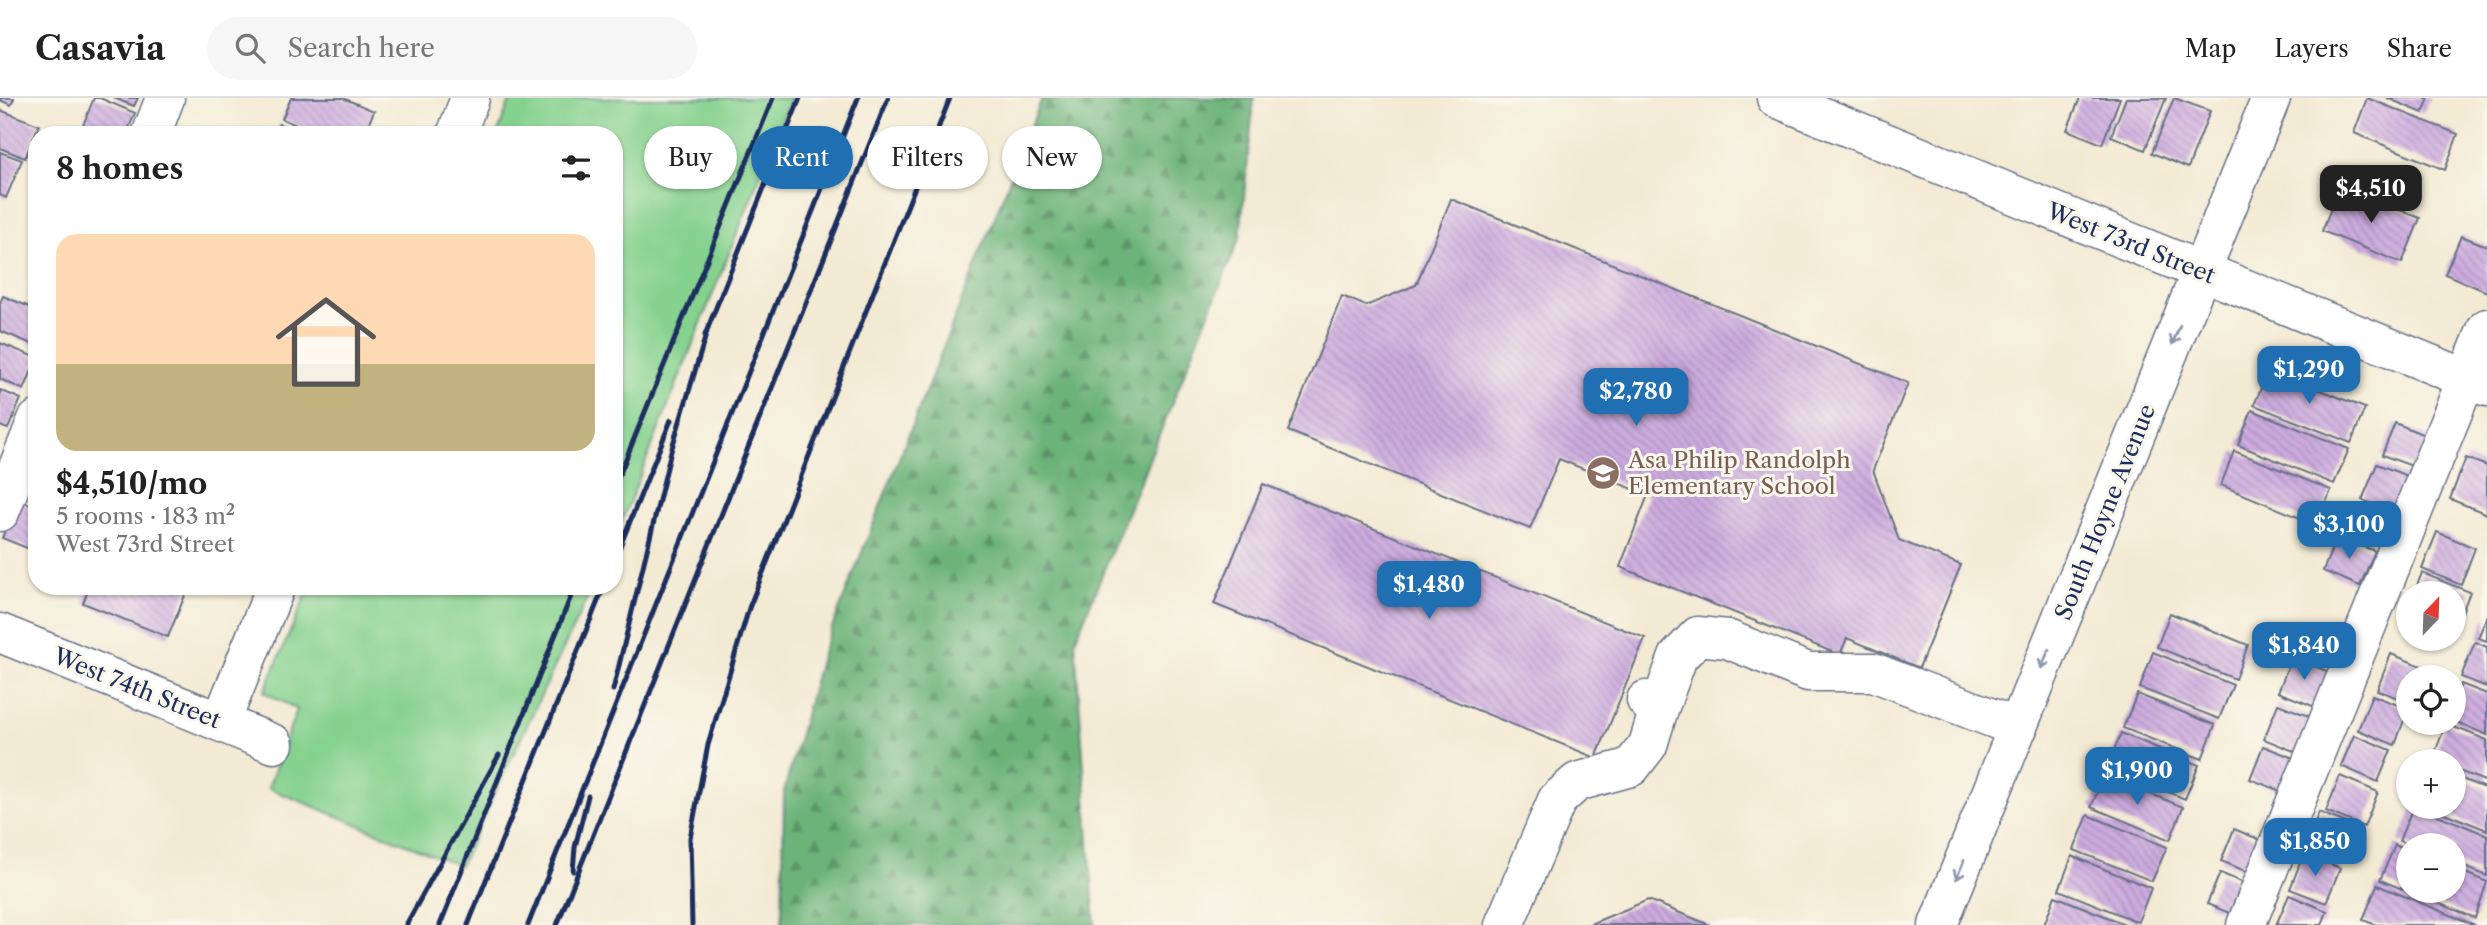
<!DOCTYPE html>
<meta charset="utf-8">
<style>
:root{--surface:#fff;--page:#f6f6f6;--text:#222;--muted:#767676;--line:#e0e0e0;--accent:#1f6fb2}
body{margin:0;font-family:"Libre Caslon Text",serif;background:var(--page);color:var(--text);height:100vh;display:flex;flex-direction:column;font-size:26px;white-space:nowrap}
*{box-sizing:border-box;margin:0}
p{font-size:23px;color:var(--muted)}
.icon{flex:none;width:38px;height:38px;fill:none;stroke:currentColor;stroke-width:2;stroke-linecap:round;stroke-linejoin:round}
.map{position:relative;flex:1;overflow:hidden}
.drawer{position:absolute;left:28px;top:28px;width:595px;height:469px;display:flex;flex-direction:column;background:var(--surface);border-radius:28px;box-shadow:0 2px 5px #0004}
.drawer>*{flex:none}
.top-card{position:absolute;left:644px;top:28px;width:665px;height:63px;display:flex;gap:14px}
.needle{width:46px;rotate:23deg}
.tools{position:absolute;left:2396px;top:483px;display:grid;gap:14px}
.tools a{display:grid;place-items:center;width:70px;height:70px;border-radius:50%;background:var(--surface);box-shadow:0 2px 5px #0004;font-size:35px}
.price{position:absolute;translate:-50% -60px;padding:0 16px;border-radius:14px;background:var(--accent);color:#fff;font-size:23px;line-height:46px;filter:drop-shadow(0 2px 4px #0008)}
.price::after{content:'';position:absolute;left:50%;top:42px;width:21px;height:16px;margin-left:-10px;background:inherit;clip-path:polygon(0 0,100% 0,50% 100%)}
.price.selected{background:#222;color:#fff}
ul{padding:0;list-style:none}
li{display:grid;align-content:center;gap:14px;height:371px;padding:0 28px}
li span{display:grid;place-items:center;height:217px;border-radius:21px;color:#555}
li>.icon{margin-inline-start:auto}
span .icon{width:126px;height:126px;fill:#fffc;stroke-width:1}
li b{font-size:30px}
h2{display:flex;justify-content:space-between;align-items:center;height:84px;padding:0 28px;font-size:30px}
.tag{padding:0 24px;border-radius:32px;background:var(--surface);box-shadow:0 2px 5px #0004;font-size:24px;line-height:63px}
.tag.selected{background:var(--accent);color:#fff}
header{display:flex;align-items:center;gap:42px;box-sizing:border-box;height:98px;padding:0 35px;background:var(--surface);border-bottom:2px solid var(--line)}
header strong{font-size:33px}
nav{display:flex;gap:38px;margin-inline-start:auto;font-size:24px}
.search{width:490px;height:63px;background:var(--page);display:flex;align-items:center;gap:18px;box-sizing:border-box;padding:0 24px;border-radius:38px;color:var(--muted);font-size:26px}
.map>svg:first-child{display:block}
.grass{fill:#85d18e;stroke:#508076;stroke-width:2}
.forest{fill:url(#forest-firs);stroke:#44716c;stroke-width:2}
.building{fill:url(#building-back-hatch)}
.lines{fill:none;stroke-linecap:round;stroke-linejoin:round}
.minor-casing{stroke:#677087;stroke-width:41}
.minor{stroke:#fff;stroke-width:38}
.rail{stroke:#1b2f5e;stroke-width:5}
.oneway{stroke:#8d97ae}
.labels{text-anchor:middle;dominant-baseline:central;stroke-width:6;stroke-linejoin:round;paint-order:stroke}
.street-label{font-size:23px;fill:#1b2f5e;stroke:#fbf7ec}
.education-label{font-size:23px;fill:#785e54;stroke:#fbf7ec;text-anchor:start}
</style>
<header>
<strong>Casavia</strong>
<div class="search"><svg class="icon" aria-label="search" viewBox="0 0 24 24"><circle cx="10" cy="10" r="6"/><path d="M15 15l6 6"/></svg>Search here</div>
<nav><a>Map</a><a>Layers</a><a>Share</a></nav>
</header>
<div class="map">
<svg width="2487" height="827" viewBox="0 0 2487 827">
<defs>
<pattern id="forest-firs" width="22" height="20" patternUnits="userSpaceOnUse" patternTransform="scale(1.75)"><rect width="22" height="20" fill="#6cb379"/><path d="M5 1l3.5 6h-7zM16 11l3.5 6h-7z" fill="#589266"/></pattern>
<pattern id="building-back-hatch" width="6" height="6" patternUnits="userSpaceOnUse" patternTransform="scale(1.75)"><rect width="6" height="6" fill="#cdabdf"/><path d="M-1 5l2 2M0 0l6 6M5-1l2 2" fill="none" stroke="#a68cb8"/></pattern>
</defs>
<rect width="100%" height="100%" fill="#fbf7ec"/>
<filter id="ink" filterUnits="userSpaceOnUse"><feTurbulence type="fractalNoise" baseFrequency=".0143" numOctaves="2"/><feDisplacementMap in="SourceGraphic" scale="14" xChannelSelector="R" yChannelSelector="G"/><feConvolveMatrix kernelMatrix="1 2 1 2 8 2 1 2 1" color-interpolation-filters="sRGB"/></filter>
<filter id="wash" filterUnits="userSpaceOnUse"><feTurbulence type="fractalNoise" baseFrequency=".00686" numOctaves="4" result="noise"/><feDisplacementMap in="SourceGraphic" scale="28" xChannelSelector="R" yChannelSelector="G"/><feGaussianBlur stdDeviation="1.57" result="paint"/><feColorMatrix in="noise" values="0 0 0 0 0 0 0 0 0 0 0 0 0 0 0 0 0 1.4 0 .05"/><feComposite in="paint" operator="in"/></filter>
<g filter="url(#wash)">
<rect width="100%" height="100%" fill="#f3ead3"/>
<!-- grass -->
<path class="grass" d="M511 0H791L614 443V37H497Z
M310 488H593L460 768 268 690 297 611 264 594Z"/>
<!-- forest -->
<path class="forest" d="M1042 0H1254L1240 139 1075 543 1095 827H782L784 694 822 555Z"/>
<g id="blocks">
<!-- building -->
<path class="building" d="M0 0H14L11 7 0 2Z
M94 0H100L135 15 126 37H86L80 35Z
M114 0H138L134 8Z
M291 0H343L374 13 364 37H320L282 21Z
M2080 0H2120L2102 46 2067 32Z
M2126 0H2166L2145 52 2111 38Z
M2174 0 2210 13 2188 70 2152 55Z
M2367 0 2458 36 2445 72 2354 35Z
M2387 0H2429L2423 15Z
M0 12 39 27 25 60 0 50Z
M279 26 305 37H275Z
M0 54 22 62 6 100 0 97Z
M2340 88 2420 120 2402 165 2322 133Z
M1451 101 1908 285 1873 372 1899 442 1961 467 1919 570 1847 540 1840 557 1620 469 1648 397 1559 361 1530 431 1288 333 1342 198 1366 208 1416 187Z
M2461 138 2487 148V194L2445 176Z
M3 198 37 212V248L0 233V205Z
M0 245 37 260 24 292 0 281Z
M2269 271 2365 310 2351 345 2254 307Z
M0 292 21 301 8 331 0 328Z
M2252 312 2349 351 2334 386 2238 347Z
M2395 325 2432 340 2420 371 2382 357Z
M2234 353 2331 392 2317 427 2221 387Z
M2466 360 2487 368V416L2450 401Z
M2377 366 2415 381 2400 417 2362 402Z
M1263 386 1645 540 1596 660 1214 506Z
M18 401 37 409V454L2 440Z
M2437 434 2475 450 2461 487 2422 471Z
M2337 438 2375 453 2360 488 2323 473Z
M2422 475 2470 494 2456 529 2454 527V495H2414Z
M90 488H184L188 490 168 539 83 505Z
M2170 515 2248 547 2235 581 2157 549Z
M2487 518V543L2478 540Z
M2475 544 2487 549V589L2461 579Z
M2153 554 2233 587 2219 621 2140 590Z
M2391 556 2429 571 2426 579H2408V604L2377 592Z
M2292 559 2329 574 2315 609 2278 594Z
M2461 586 2487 596V637L2454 623V606Z
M2137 596 2215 627 2202 661 2123 630Z
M2372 597 2408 611 2395 647 2358 632Z
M2278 606 2316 621 2301 656 2264 641Z
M2446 626 2487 642V684L2454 671V663L2432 662Z
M2121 635 2199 667 2185 701 2107 669Z
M2354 637 2391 652 2378 684 2341 668Z
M2263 648 2301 663 2288 696 2250 681Z
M2105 677 2183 709 2170 742 2091 709Z
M2340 678 2378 694 2364 729 2326 713Z
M2454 678 2487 691V732L2429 709H2454Z
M2413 709H2418L2487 737V778L2454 765V747H2410L2399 743Z
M2319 714 2356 729 2342 763 2305 748Z
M2088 717 2167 749 2152 783 2074 752Z
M2234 731 2268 745 2255 777 2221 763Z
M2395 747 2408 753V793H2454V770L2487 784 2475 820 2380 782Z
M2304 755 2340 770 2326 805 2290 791Z
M2072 758 2151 790 2138 824 2059 792Z
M2220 775 2254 789 2242 820 2207 806Z
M2377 787 2475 827H2376L2363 822Z
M2289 797 2327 813 2322 827H2276Z
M2055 798 2127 827H2044Z
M1648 802 1710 827H1588Z"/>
</g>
</g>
<g filter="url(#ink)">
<use href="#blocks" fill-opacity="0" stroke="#677087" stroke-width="2"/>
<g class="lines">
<!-- minor casing -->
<g class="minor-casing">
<path id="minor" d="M1776 0 2487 289
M151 37 165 0
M456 37 470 0
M0 414 37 322
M0 535 274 646
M1658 614 1678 559 1698 538 1727 541 1808 574H1873L2018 630
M221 624 276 488
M1504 827 1557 702 1577 684 1631 669 1648 647 1658 614 1646 602
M1938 827 2271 0
M2246 827 2487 230"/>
</g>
<!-- minor -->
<use href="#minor" class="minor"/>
<!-- rail -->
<path class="rail" d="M705 237 800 0
M614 390 773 0
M614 463 671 322
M613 592 671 353 708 230
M573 773 575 749 588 698
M406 827 499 657
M440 827 575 488
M468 827 604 488
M528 827 858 0
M557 827 888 0
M692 827 690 740 708 647 749 510 950 0"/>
</g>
<!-- one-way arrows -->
<defs><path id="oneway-shaft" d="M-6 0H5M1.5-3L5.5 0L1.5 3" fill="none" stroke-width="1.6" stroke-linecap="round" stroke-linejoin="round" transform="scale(1.75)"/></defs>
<g class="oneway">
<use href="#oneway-shaft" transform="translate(2176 237) rotate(112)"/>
<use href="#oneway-shaft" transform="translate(2045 561) rotate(112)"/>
<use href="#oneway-shaft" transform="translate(1960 772) rotate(112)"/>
</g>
</g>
<!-- icons -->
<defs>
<g id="school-disc" transform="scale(1.75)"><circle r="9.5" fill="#8d6e63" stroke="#fbf7ec"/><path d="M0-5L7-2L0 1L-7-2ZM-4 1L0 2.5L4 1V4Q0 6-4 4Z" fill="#fff"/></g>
</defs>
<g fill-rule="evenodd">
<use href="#school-disc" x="1603" y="375"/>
</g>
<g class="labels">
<!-- street labels -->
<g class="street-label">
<text transform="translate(2131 145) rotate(22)">West 73rd Street</text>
<text transform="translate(2105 414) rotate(-68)">South Hoyne Avenue</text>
<text transform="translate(137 590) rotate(22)">West 74th Street</text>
</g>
<!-- education labels -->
<g class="education-label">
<text x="1628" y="362">Asa Philip Randolph<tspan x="1628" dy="26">Elementary School</tspan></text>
</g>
</g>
</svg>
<div class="tools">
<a><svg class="needle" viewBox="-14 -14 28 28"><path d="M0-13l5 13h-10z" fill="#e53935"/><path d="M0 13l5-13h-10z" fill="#767676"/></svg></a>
<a><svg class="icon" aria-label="locate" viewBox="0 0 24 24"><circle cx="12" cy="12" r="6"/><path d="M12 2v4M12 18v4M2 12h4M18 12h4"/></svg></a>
<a>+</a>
<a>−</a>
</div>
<b class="price selected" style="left:2371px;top:127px">$4,510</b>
<b class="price" style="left:2309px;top:308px">$1,290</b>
<b class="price" style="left:1636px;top:330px">$2,780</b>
<b class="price" style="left:2349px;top:463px">$3,100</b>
<b class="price" style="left:1429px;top:523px">$1,480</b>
<b class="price" style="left:2304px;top:584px">$1,840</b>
<b class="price" style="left:2137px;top:709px">$1,900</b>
<b class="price" style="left:2315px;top:780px">$1,850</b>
<div class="top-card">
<a class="tag">Buy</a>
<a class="tag selected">Rent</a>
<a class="tag">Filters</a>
<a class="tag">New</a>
</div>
<section class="drawer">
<h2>8 homes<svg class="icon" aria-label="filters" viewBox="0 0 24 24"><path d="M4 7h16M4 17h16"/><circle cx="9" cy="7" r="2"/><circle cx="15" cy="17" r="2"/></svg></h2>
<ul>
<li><span style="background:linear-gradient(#ffd9b3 60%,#c2b280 0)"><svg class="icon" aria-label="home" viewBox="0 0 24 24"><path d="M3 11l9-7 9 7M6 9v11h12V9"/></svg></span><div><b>$4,510/mo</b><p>5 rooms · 183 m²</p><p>West 73rd Street</p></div></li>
</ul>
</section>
</div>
